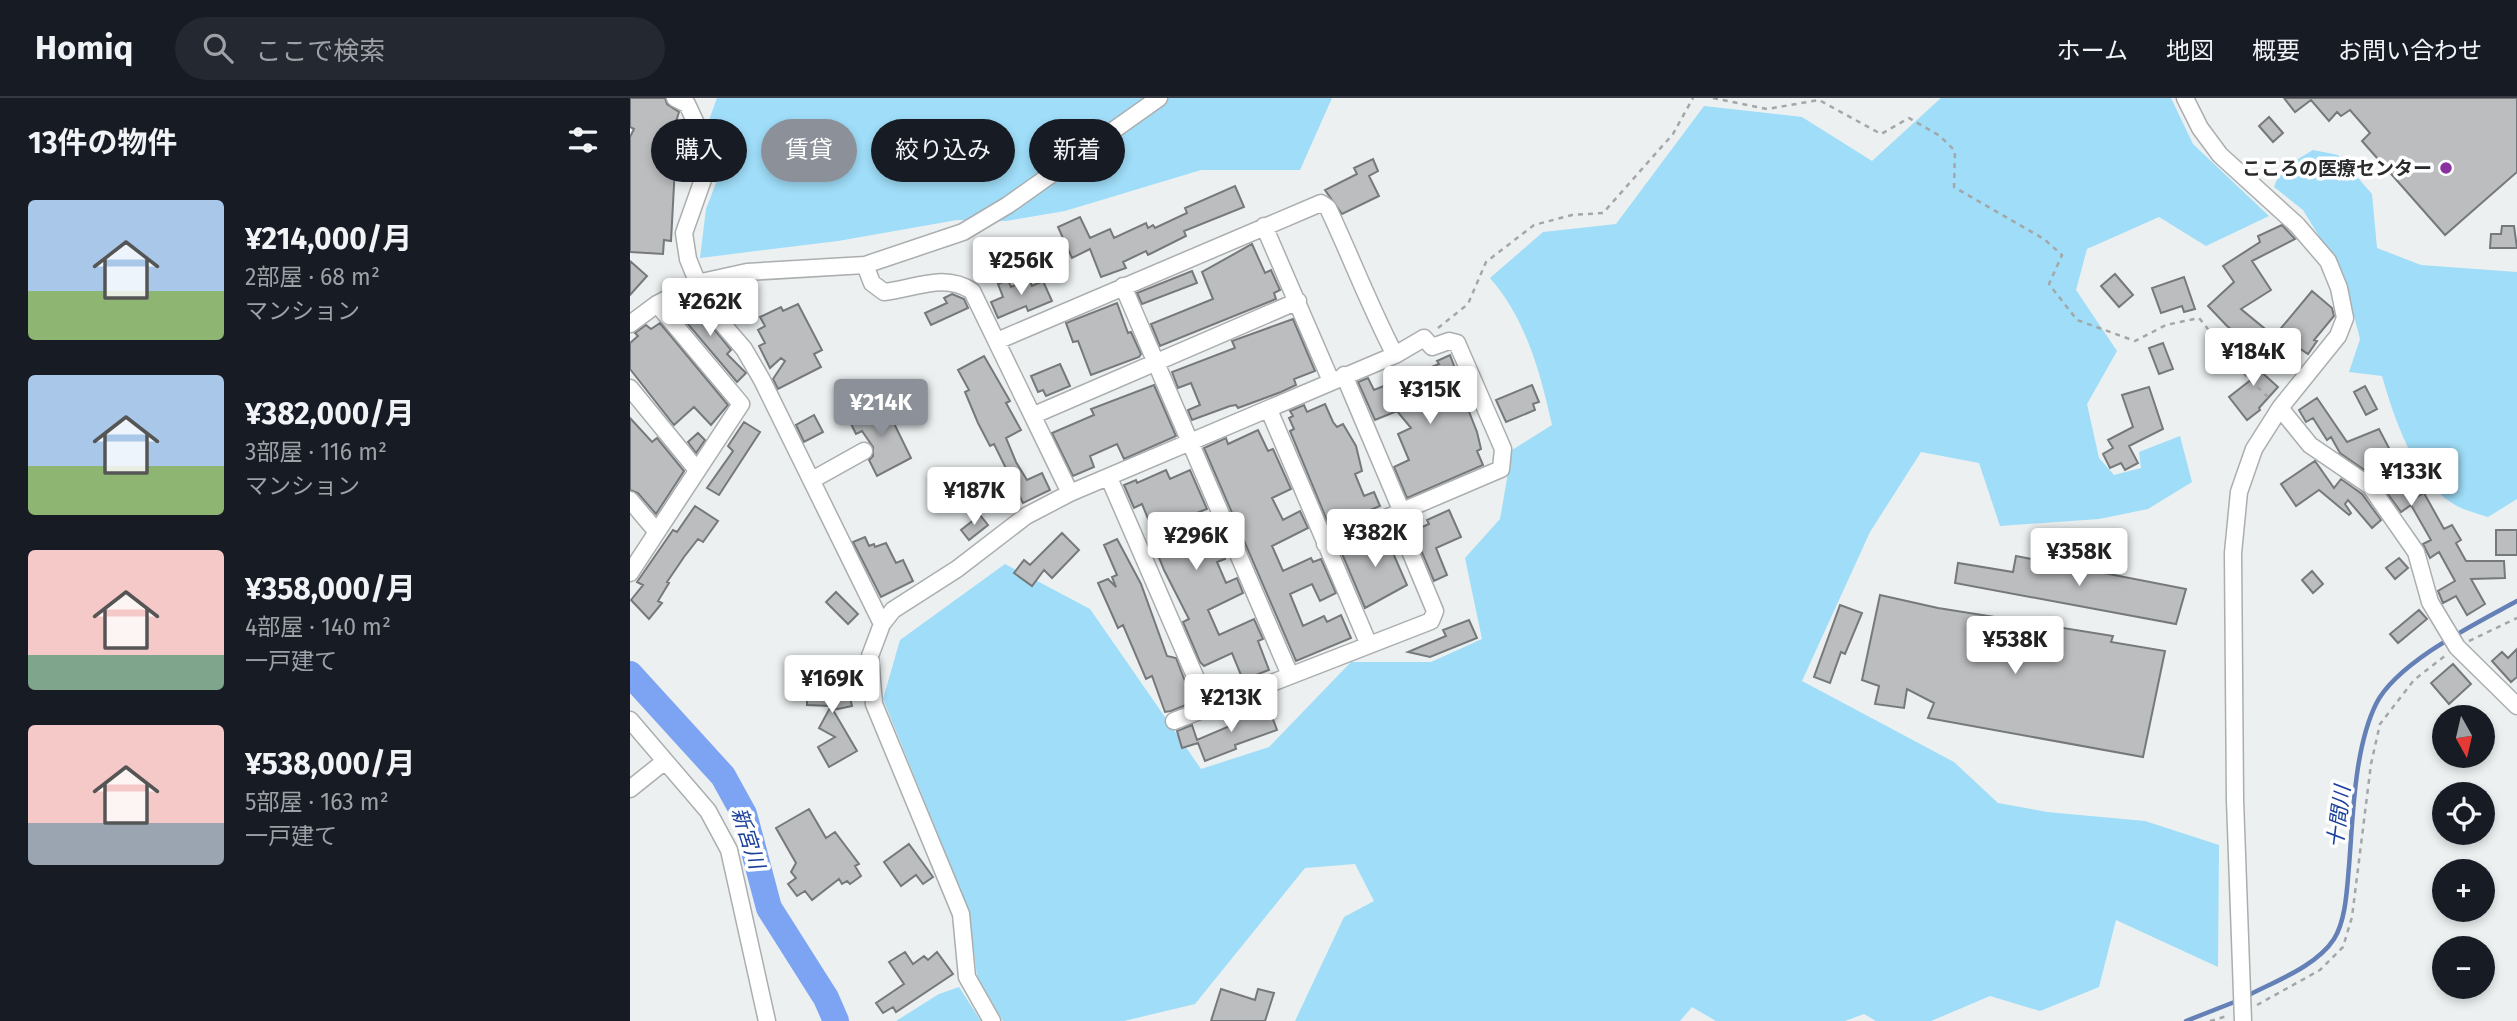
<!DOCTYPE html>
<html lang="ja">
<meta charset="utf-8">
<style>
:root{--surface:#171b24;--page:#242831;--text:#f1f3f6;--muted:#9ea1a6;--line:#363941;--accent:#8c9099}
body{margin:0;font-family:"Fira Sans","Noto Sans JP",sans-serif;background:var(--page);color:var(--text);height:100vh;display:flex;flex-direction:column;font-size:26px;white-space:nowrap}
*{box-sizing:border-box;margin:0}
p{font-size:23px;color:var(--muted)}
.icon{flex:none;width:38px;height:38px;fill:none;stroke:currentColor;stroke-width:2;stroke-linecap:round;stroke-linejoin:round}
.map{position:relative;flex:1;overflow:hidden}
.details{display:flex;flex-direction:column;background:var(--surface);width:630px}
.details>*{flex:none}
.banner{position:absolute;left:21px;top:21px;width:665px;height:63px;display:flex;gap:14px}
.needle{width:46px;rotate:172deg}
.controls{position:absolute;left:1802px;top:607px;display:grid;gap:14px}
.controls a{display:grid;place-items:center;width:63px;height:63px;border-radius:50%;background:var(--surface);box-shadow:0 4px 10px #0003;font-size:35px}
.price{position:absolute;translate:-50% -60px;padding:0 16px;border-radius:7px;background:#fff;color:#222;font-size:23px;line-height:46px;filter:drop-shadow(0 2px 4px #0008)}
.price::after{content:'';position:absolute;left:50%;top:42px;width:21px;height:16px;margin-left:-10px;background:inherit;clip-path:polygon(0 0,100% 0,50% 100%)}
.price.active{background:var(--accent);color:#fff}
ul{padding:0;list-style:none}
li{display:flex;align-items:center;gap:21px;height:175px;padding:0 28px}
li span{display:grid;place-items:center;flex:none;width:196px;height:140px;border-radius:7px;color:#555}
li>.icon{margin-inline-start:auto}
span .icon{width:84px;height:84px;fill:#fffc;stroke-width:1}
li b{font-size:30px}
h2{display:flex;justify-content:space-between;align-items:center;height:84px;padding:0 28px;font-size:30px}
.pill{padding:0 24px;border-radius:32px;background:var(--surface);box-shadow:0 4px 10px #0003;font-size:24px;line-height:63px}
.pill.active{background:var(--accent);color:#fff}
header{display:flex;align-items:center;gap:42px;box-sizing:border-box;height:98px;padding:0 35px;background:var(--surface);border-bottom:2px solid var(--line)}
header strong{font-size:33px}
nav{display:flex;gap:38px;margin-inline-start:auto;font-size:24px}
.search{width:490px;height:63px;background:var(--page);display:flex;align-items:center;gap:18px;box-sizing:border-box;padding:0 24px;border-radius:38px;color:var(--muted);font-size:26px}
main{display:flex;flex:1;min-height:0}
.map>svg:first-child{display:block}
.green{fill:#9fddf8}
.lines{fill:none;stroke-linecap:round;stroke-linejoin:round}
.stream{stroke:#6480b7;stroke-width:4.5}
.river{stroke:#7da4f2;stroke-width:26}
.building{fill:#bbbdbf;stroke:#76797b;stroke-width:2}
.minor-casing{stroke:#abaeaf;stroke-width:19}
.path{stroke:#a4a7a8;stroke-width:2.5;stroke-dasharray:5 5;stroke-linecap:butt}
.minor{stroke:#fff;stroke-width:16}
.poi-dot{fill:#8a329e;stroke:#fff;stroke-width:2.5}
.labels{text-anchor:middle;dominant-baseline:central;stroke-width:7;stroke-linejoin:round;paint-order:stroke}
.poi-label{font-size:19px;font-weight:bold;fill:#2a2b2c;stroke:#fff;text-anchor:end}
.water-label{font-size:21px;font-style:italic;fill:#1b419b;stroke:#fff}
</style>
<header>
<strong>Homiq</strong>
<div class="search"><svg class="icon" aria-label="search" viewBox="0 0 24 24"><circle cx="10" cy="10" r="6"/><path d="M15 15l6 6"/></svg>ここで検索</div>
<nav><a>ホーム</a><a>地図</a><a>概要</a><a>お問い合わせ</a></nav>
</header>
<main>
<section class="details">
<h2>13件の物件<svg class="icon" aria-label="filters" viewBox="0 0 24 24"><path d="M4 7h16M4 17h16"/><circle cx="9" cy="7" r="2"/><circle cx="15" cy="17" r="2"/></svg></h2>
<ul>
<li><span style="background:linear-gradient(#a9c7e8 65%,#8fb573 0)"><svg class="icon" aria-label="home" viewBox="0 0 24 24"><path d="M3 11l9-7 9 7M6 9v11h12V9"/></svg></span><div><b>¥214,000/月</b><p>2部屋 · 68 m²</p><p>マンション</p></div></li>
<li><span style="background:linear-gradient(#a9c7e8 65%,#8fb573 0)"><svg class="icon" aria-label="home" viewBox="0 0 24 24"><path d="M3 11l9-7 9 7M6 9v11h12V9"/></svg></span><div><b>¥382,000/月</b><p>3部屋 · 116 m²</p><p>マンション</p></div></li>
<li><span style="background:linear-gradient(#f6c9c9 75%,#7fa58c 0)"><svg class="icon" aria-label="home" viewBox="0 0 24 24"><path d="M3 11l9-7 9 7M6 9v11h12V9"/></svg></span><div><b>¥358,000/月</b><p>4部屋 · 140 m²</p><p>一戸建て</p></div></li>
<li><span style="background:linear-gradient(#f6c9c9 70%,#9aa5b1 0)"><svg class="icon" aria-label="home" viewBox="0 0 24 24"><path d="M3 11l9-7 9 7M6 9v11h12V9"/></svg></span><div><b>¥538,000/月</b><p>5部屋 · 163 m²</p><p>一戸建て</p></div></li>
</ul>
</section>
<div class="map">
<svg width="1887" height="923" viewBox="0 0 1887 923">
<rect width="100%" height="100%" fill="#ecf0f1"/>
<!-- green -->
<path class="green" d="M87 0H702L670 72H571L435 113 376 123 327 122 208 143 70 160 76 111 93 67 78 25Z
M1311 0H1541L1563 46 1639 118 1576 148 1529 119 1457 151 1446 192 1487 253 1457 306 1469 360 1484 377 1511 370 1509 354 1550 338 1562 384 1518 411 1469 421 1370 428 1349 365 1291 354 1240 434 1172 583 1324 664 1368 705 1417 714 1515 723 1589 747 1588 869 1486 822 1469 889 1410 913 1360 898 1301 923H1246L1234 916 1215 923H1086L1062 909 1050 923H665L714 819 744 803 725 766 675 770 565 906 494 923H373L347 878 339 813 253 601 270 542 375 466 460 511 571 671 639 649 721 564H801L852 541 835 460 870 421 882 352 922 327C910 274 896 221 860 180L913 134 986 126 1074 8 1172 19 1242 63Z
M1683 52 1708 57 1742 96 1747 150 1791 167 1887 174V401L1858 419C1846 415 1832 412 1822 405 1785 383 1763 317 1752 278L1719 274 1730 241 1714 179 1673 112 1644 89 1651 71Z
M329 889 351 923H266L309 896Z"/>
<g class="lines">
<!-- stream -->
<path class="stream" d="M1615 899C1643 884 1686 869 1704 841 1716 822 1717 790 1719 768 1723 719 1724 651 1746 606 1767 564 1847 525 1887 503
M1556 923 1607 903"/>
<!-- river -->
<path class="river" d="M0 576 93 678 114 716 139 810 196 900 206 923"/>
</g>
<!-- building -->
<path class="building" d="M0 0H35L37 6 49 14 46 24 57 31 63 44 56 56 46 50 41 143 34 142 33 156 0 154V39L4 31 0 29Z
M1654 0H1887V74L1815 137 1732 43 1740 35 1720 12 1711 18 1707 14 1699 23 1681 2 1665 14Z
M1639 19 1653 35 1643 44 1629 28Z
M743 61 748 73 739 78 749 98 712 116 695 92 727 76 724 70Z
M605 88 614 109 554 133 556 138 518 157 516 153 493 164 496 170 471 179 460 151 442 160 428 129 450 119 460 140 480 131 484 140 516 125 518 130 523 127 525 130 557 115 555 110Z
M1652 127 1665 141 1622 163 1641 192 1611 211 1640 235 1627 251 1597 228 1578 208 1604 184 1593 168 1630 144 1628 138Z
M1872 128H1884L1887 150H1860L1861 136H1871Z
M622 146 635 175 641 172 650 192 644 195 646 201 530 248 521 226 583 201 572 174Z
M0 163 17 178 0 197Z
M562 173 567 185 512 206 507 195Z
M1485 176 1503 197 1489 209 1471 188Z
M1554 179 1565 211 1554 214 1552 208 1531 215 1522 190Z
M399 181 402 188 413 183 422 203 398 213 396 208 368 220 361 204 373 199 368 186 378 182 381 189Z
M1682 193 1702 210 1704 218 1684 242 1687 243 1678 256 1647 235Z
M322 196 334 201 338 210 301 227 295 215 317 205 314 200Z
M60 201 101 252 97 256 116 275 107 284 46 212Z
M487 205 498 235 501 234 511 256 509 259 461 277 448 243 443 244 436 225Z
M168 206 192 252 184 256 191 269 148 291 143 281 155 263 151 260 140 270 129 248 135 245 128 232 135 228 130 219 151 209 153 213Z
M663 221 685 273 664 281 666 287 651 294 608 310 606 307 600 308 562 322 558 312 570 307 561 285 548 290 542 274 605 250 602 243Z
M30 225 98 307 81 327 64 309 44 327 0 271V245L8 238 5 235 16 227 21 231Z
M1533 245 1543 271 1529 276 1519 250Z
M1625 253 1635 265 1628 271 1648 289 1629 310 1630 312 1617 322 1599 299 1622 281 1609 267Z
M820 257 840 310 838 311 847 334 851 351 847 353 853 367 777 400 764 369 779 362 768 336 781 330 767 313 745 322 728 284 738 280 744 292 809 266 807 263Z
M354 258 380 303 376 305 391 332 376 340 386 364 397 382 412 375 420 392 393 405 364 346 360 348 348 325 335 294 339 292 328 272Z
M430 266 440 288 416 298 413 292 408 294 401 278Z
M524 287 546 338 494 361 487 346 460 358 464 369 443 378 422 335 464 317 461 311Z
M902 287 909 304 903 306 905 312 876 324 866 302Z
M1735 288 1747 311 1736 317 1724 294Z
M1519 289 1533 331 1499 348 1508 365 1495 372 1491 365 1480 370 1473 356 1483 350 1478 342 1503 329 1492 297Z
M1687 300 1717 344 1749 331 1785 400 1794 395 1814 431 1822 427 1831 442 1826 445 1836 463H1874L1875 480 1841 481 1855 506 1837 517 1826 498 1813 505 1808 493 1825 483 1809 454 1800 460 1793 446 1801 442 1781 407 1771 414 1746 380 1710 355 1701 339 1697 342 1683 320 1676 324 1669 312Z
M695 306 703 324 707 329 713 326 726 348 732 373 725 376 734 398 744 394 750 408 716 422 717 425 701 432 660 333 664 331 659 320 663 318 660 313 674 307 677 314Z
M245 307 251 319 259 315 281 360 247 378 239 362 243 358V349L232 333 226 336 218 320Z
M184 317 193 334 174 344 166 327Z
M0 320 22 344 27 340 54 373 26 416 8 395 0 392Z
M114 324 130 334 89 397 77 390 103 353 98 348Z
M628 332 638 353 643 351 661 391 642 400 653 422 670 413 678 430 642 448 653 473 681 460 683 464 691 461 706 495 690 503 682 486 660 496 673 528 694 518 697 524 711 517 721 540 666 563 574 350 596 340 598 346Z
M68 335 75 342 66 355 58 344Z
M1685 363 1704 390 1711 381 1732 396 1751 422 1742 430 1718 402 1715 406 1721 415 1719 417 1689 392 1666 408 1651 386Z
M536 372 540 381 560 372 577 411 541 425 554 454 586 441 595 461 587 464 596 485 607 480 613 495 578 512 589 537 624 521 633 541 628 543 639 572 613 582 602 555 574 568 570 564 553 524 559 521 534 472 524 447 528 445 512 406 504 410 494 387 506 382 507 385Z
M65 408 88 423 73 444 68 441 54 459 37 484 39 485 28 503 32 505 19 521 1 502 13 487 7 484 43 432 47 434Z
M819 412 831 439 806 450 817 477 804 483 783 433 799 426 797 422Z
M350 417 358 427 339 442 331 432Z
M1866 432H1887V457H1866Z
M432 435 449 452 422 480 414 472 402 488 384 475 394 462 400 467Z
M759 435 768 453 763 455 777 487 735 510 710 451 718 448 720 453Z
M235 439 239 448 244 446 245 449 256 445 266 465 273 462 283 483 251 499 223 444Z
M487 441 511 486 537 558 546 560 563 604 541 613 535 614 522 578 516 581 493 527 488 530 468 485 478 481 486 489 482 479 487 477 474 447Z
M1386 458 1556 491 1546 526 1325 485 1328 465 1383 474Z
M1769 460 1778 470 1765 481 1756 470Z
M1682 473 1693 486 1683 495 1672 482Z
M206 494 228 516 218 526 196 504Z
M1250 497 1308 510 1483 538 1481 544 1535 553 1513 659 1298 620 1304 605 1277 591 1274 610 1245 606 1249 588 1232 582Z
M1210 507 1232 515 1215 556 1211 554 1200 585 1184 579Z
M1789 512 1797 521 1768 545 1760 536Z
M839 522 847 540 800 559 778 554 816 538 813 532Z
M1887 551V579L1881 584 1862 563 1872 554 1878 560Z
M198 565 200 573 205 572 208 589 217 587 222 608 203 612 227 653 199 669 188 649 205 639 189 630 201 608 177 607V593H192L187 567Z
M1823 566 1841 586 1819 606 1801 585Z
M638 608 647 632 605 647 606 651 575 663 568 645 552 650 547 633 562 627 567 642 607 625 605 620Z
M179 711 196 740 205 734 229 766 225 768 231 778 220 786 217 783 212 786 209 781 182 802 175 793 167 798 158 786 166 780 161 774 166 765 146 730Z
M279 746 303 779 293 786 286 777 271 788 254 764Z
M275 854 283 866 294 858 298 862 307 854 323 876 266 914 263 909 253 915 246 905 274 886 259 864Z
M591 891 625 902 628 891 644 895 635 923H581Z"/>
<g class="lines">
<!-- minor casing -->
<g class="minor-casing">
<path id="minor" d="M45 0 57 6 76 47V73L54 135 58 161 77 208 114 251 132 282 252 526
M1555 0 1570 30 1590 57 1667 127 1698 163 1709 190 1715 220 1708 238 1650 310 1624 351 1609 394 1603 455 1605 702 1613 923
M634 128 701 283
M235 167 242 185 254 194C284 191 314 174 342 193L440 395
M493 188 660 577
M0 226 27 206 67 185 117 174 235 167 333 134 378 107 529 0
M367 243 691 105 698 110C721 159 740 209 765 257
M714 277 772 414
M0 290 67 372
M1650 310 1680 347 1740 388 1786 454 1800 504 1827 549 1887 608
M639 312 739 547
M404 317 668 203
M479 380 578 608
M182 382 234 353
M0 402 27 434
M0 475 111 306 27 206
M0 622 78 713 99 752 137 923
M544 623 801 523 805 513 765 417
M0 691 35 663
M362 923 337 879 331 816 244 606 240 558 252 526 263 512 327 471 396 418 440 395 765 257 794 240 802 249 819 243 827 245 873 351 871 371 695 446"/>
</g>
<!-- path -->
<path class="path" d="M1083 0 1137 11 1189 2 1251 36 1279 20 1310 38 1325 53 1324 89 1414 141 1432 157 1419 186 1447 222 1505 243 1536 227 1569 220 1617 279 1638 299
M808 230 838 206 856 164 904 127 942 117 973 115 1043 36 1063 0
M1839 543 1887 520
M1627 907 1690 872 1713 849 1722 819 1741 666 1750 626 1784 582 1816 557
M1580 923 1597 918"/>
<!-- minor -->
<use href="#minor" class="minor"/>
</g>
<!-- markers -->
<circle class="poi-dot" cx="1816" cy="70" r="7"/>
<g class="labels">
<!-- poi labels -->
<g class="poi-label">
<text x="1802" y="70">こころの医療センター</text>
</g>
<!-- water labels -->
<g class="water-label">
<text transform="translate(1709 719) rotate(-83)">十間川</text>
<text transform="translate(118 740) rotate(72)">新宮川</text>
</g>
</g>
</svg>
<div class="controls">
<a><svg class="needle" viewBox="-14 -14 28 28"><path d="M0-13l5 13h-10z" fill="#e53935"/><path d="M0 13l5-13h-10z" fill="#9ea1a6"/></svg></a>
<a><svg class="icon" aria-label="locate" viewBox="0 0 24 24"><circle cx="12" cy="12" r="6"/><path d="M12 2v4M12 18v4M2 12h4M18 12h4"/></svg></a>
<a>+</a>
<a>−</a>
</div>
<b class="price" style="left:391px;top:199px">¥256K</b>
<b class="price" style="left:80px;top:240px">¥262K</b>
<b class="price" style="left:1623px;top:290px">¥184K</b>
<b class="price" style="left:800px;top:328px">¥315K</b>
<b class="price active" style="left:251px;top:341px">¥214K</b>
<b class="price" style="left:1781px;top:410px">¥133K</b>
<b class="price" style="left:344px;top:429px">¥187K</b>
<b class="price" style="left:745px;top:471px">¥382K</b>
<b class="price" style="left:566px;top:474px">¥296K</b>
<b class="price" style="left:1449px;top:490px">¥358K</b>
<b class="price" style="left:1385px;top:578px">¥538K</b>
<b class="price" style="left:202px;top:617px">¥169K</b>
<b class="price" style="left:601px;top:636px">¥213K</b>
<div class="banner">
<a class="pill">購入</a>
<a class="pill active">賃貸</a>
<a class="pill">絞り込み</a>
<a class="pill">新着</a>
</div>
</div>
</main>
